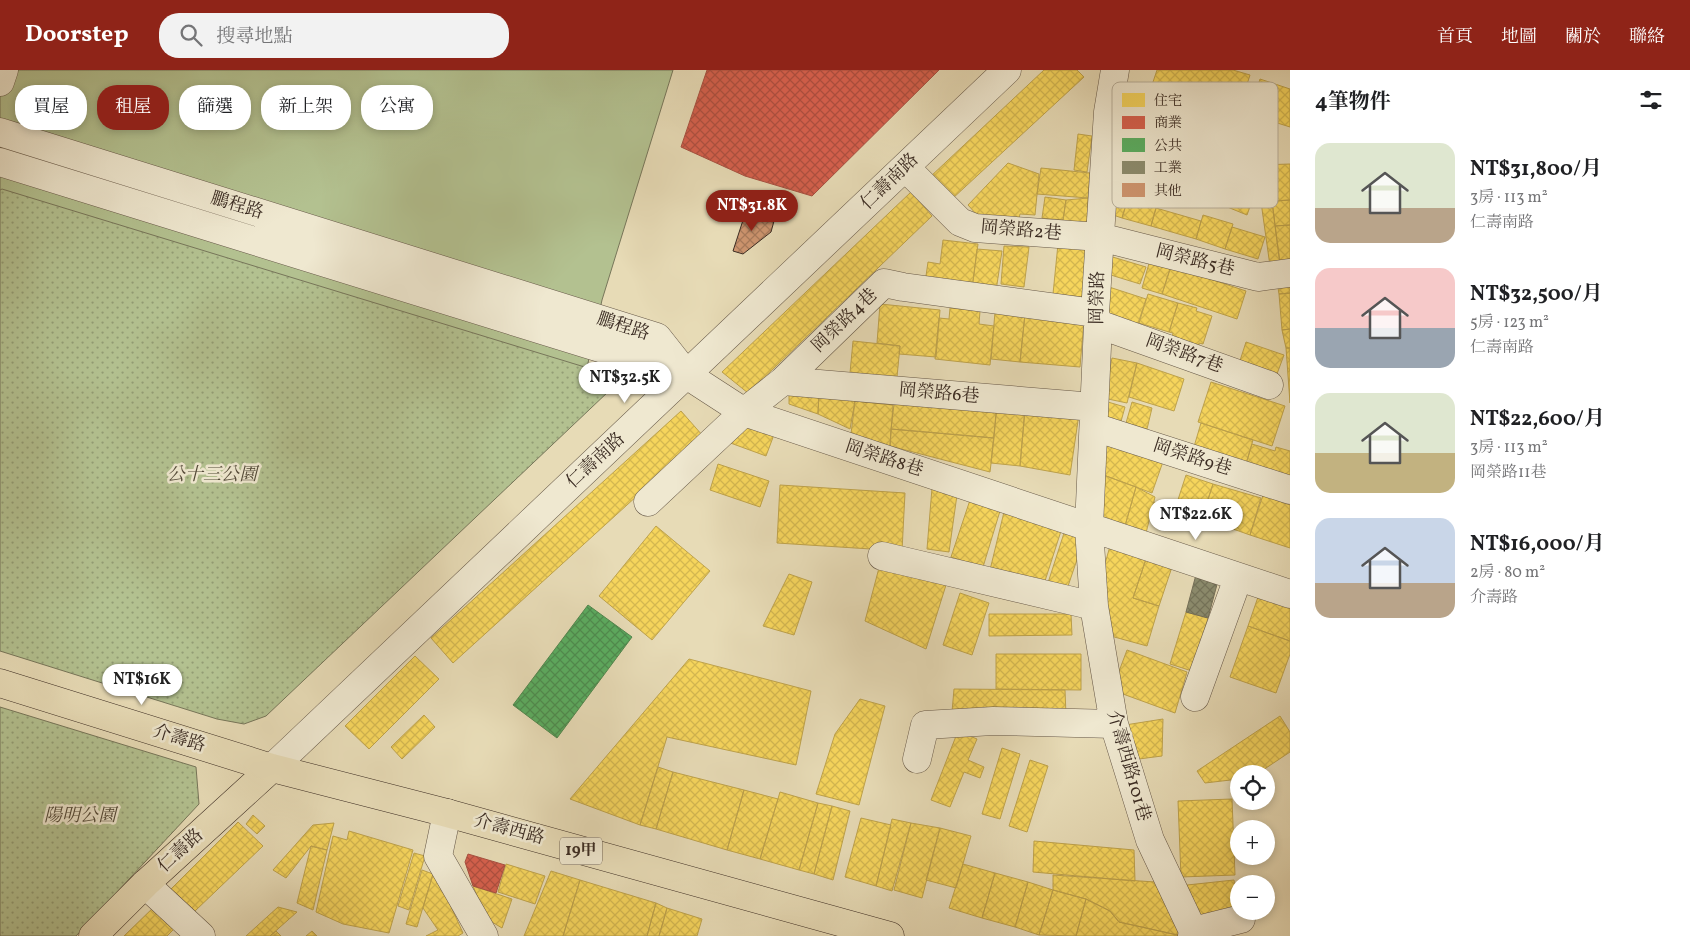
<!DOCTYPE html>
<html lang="zh-TW">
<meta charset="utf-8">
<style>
:root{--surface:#fff;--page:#f2f2f2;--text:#202124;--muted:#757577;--accent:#8f2418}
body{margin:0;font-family:Vollkorn,"Noto Serif TC",serif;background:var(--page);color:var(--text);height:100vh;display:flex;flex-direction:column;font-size:19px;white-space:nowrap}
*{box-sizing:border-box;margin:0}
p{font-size:16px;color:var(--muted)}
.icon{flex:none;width:28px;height:28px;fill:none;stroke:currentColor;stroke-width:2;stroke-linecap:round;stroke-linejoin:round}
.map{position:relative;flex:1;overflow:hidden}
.details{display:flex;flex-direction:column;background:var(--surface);width:400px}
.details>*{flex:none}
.hud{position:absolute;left:15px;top:15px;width:475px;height:45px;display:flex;gap:10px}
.fabs{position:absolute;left:1230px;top:695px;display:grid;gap:10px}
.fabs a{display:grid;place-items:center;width:45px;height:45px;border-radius:50%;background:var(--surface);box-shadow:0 2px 8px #0003;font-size:25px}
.price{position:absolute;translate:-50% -42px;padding:0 11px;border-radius:18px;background:#fff;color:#222;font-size:16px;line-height:32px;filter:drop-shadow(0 1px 2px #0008)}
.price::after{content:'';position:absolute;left:50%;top:30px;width:15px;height:11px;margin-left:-8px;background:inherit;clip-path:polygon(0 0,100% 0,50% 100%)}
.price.on{background:var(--accent);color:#fff}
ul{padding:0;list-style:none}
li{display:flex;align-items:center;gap:15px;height:125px;padding:0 25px}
li span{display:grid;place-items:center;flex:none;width:140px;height:100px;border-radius:15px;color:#555}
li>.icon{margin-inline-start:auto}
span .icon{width:60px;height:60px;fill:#fffc;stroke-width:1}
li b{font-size:21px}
h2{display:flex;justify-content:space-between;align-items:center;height:60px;padding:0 25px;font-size:21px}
.chip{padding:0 18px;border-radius:20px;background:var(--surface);box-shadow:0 2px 8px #0003;font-size:18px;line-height:45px}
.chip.on{background:var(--accent);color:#fff}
header{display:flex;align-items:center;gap:30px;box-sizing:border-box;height:70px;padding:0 25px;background:var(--accent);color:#fff}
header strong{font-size:24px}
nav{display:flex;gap:28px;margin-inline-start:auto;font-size:18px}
.search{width:350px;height:45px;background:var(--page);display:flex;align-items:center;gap:12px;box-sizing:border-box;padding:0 18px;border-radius:20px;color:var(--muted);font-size:19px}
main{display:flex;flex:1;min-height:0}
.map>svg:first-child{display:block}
.grass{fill:#b3c190;stroke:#77765a}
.park{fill:url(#park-dots);stroke:#77765a}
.homes{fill:url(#homes-cross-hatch);stroke:#bea24b}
.shops{fill:url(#shops-cross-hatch);stroke:#a85040}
.public{fill:url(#public-cross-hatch);stroke:#51874e}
.industry{fill:url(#industry-cross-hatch);stroke:#746f58}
.building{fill:url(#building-cross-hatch);stroke:#3b2c23}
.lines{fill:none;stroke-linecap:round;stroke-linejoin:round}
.minor-casing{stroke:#665848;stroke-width:29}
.major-casing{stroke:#3b2c23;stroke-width:29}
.minor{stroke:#efe8d0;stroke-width:28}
.major{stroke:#e7dbb6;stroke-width:28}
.labels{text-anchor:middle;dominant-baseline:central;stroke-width:5;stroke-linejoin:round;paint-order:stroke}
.shield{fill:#efe8d0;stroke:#716457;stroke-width:1}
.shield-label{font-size:16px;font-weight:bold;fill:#3b2c23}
.street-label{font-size:18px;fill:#3b2c23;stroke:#efe8d0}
.park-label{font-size:18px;font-style:italic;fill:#534a39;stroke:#efe8d0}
.key{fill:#efe8d0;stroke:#b9b09c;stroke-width:1}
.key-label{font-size:14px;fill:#3b2c23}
</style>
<header>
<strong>Doorstep</strong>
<div class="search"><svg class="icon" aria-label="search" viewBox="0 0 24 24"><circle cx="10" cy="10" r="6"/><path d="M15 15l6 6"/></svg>搜尋地點</div>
<nav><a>首頁</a><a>地圖</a><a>關於</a><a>聯絡</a></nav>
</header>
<main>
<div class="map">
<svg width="1290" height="866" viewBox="0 0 1290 866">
<defs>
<pattern id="park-dots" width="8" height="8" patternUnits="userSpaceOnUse" patternTransform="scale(1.25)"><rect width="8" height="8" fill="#b3c190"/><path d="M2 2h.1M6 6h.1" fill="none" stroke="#939d75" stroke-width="1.8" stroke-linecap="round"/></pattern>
<pattern id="homes-cross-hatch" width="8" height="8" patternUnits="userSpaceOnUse" patternTransform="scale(1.25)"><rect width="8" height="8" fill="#f6d55c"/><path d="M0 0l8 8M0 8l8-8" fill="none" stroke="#d4b750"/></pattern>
<pattern id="shops-cross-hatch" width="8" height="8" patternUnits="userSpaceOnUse" patternTransform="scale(1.25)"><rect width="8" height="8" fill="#d6604d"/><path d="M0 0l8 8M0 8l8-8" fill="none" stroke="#af4f40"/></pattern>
<pattern id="public-cross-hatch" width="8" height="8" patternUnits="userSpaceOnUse" patternTransform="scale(1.25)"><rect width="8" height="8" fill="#5aae61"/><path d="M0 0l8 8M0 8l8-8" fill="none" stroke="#4c8e50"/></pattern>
<pattern id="industry-cross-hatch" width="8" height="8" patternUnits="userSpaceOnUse" patternTransform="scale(1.25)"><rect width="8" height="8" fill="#8c8c6e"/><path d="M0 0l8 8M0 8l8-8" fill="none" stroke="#74735a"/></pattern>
<pattern id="building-cross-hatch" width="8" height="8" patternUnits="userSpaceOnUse" patternTransform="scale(1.25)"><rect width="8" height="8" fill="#ce956f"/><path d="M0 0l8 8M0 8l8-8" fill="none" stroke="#a87a5b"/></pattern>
</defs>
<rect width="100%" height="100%" fill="#e7dbb6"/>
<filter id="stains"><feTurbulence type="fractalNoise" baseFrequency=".004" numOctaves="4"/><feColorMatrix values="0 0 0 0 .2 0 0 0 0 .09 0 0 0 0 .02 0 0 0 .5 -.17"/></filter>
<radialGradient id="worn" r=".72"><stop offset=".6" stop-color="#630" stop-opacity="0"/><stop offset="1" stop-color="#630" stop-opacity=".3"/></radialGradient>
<!-- grass -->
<path class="grass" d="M0 0H673L602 230 584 311 0 298Z"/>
<!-- park -->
<path class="park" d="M2 119 601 302 610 310 609 321 266 646 244 654 217 649 0 581V120Z
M0 637 196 697 199 734 76 866H0Z"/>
<!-- homes -->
<path class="homes" d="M1044 0H1077L1084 7 952 129 930 107Z
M1157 0H1233L1250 5 1234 55 1148 27Z
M1260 9 1290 19V57L1249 44Z
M1078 64 1092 66 1087 102 1074 100Z
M1113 77 1157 91 1147 130 1111 116Z
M1008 93 1039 104 1035 145 1020 144 1018 152 977 145 968 135Z
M1290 94V130L1261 132 1260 95Z
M1041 98 1090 103 1088 128 1037 124Z
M1228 109 1256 120 1247 145 1220 134Z
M911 122 932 146 748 323 722 302Z
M1111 122 1128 128 1122 148 1110 144Z
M1045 127 1066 130 1063 150 1042 148Z
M1088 128V149L1076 165 1061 163 1066 130Z
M1128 128 1156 138 1151 156 1122 148Z
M1290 130V155L1275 156 1272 131Z
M1272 131 1281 201 1271 203 1261 132Z
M1156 138 1201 151 1196 169 1151 156Z
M1203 145 1233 154 1225 179 1196 169Z
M1290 155V200L1281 201 1275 156Z
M1232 157 1265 167 1258 189 1225 179Z
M943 170 978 174 972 219 925 213 928 192 940 194Z
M1058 174 1087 177 1082 227 1053 224Z
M1004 176 1029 177 1024 217 1001 214Z
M977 179 1002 181 996 221 972 219Z
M1106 185 1146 197 1140 214 1101 202Z
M1150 190 1171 196 1162 224 1142 218Z
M1171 196 1246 221 1237 249 1162 224Z
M1290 205V223L1279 224 1276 206Z
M1106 216 1146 229 1135 263 1097 243Z
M1290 223V259L1282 260 1279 224Z
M1148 224 1178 233 1169 262 1139 253Z
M1178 233 1197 238 1196 241 1212 246 1203 274 1199 273V276L1172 267 1173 263 1169 262Z
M880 234 940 240 936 287 899 284 900 276 877 273Z
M950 238 980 241 979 254 994 256 990 295 935 289 939 248 949 249Z
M995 242 1025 244 1020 292 991 289Z
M1025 244 1084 250 1080 297 1020 292Z
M1290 259V278H1286L1282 260Z
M853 271 900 276 897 307 850 303Z
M1246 272 1284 285 1274 312 1237 300Z
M1286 278H1290V333Z
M1112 288 1137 293 1127 333 1108 329 1109 323 1096 319 1108 308Z
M1137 293 1184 309 1174 341 1129 327Z
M1211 312 1285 336 1272 376 1198 352Z
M789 319 819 321 818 344 789 334Z
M819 321 893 328V335L855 331 850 359 818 344Z
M895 326 997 334 994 368 891 359Z
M1101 330 1125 337 1120 355 1095 348Z
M855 331 893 335 890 376 851 364Z
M1132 332 1152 338 1147 359 1126 353Z
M997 334 1025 339 1020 396 991 393Z
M1025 339 1079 344 1070 405 1020 396Z
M681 341 703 366 453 593 431 568Z
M734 347 775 362 766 386 725 371Z
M1201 353 1253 370 1245 397 1193 380Z
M891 359 994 368 990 402 890 376Z
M1103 364 1166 383 1152 423 1098 403Z
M1252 374 1275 381 1276 377 1290 381V416L1244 401Z
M718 394 769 411 760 437 710 420Z
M1098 403 1136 417 1125 456 1097 448Z
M1186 405 1213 414 1202 448 1175 439Z
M1213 414 1261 428 1250 465 1202 448Z
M780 415 905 423 902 481 777 473Z
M1136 417 1155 427 1146 463 1125 456Z
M932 418 957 425 949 482 927 479Z
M1263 425 1290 435V478L1250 465Z
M970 430 1000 441 983 497 951 487Z
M1154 432 1182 442 1177 455 1150 446Z
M1004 442 1061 461 1044 514 990 500Z
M656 456 710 501 652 570 599 526Z
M1065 460 1085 466 1065 525 1046 519Z
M1110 476 1146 489 1133 528 1159 536 1147 576 1107 565 1101 508Z
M1146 489 1172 497 1159 536 1133 528Z
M880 494 946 515 926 579 865 551Z
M789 504 812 512 794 565 763 556Z
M960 523 989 533 972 585 943 575Z
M1258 527 1290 538V571L1248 556Z
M1186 542 1208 548 1192 601 1170 594Z
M989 544H1071L1072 565 989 566Z
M1248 556 1290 571V584L1276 623 1230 607Z
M1127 580 1187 602 1175 643 1112 620Z
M996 584H1081V620L996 619Z
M415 586 439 609 369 679 345 656Z
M689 589 811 621 796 695 667 667 640 755 570 729Z
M954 619 1065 620 1066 645 952 642Z
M860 629 885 636 859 735 816 724 835 664Z
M424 645 435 657 402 689 391 677Z
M1280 646 1290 662V682L1257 704H1239V709L1205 713 1197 701Z
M1163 649 1162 686 1131 690 1125 655Z
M958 661 977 669 968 690 984 697 980 708 964 702 950 737 931 730Z
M1002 678 1020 684 1000 749 982 744Z
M1030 690 1048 696 1027 762 1009 756Z
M658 697 673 702 656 759 640 755Z
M673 702 744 720 727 780 656 759Z
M744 720 778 729 760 789 727 780Z
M780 722 818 733 799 800 760 789Z
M1232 729 1235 805 1181 807 1178 731Z
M818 733 832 736 814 804 799 800Z
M832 736 850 741 833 810 814 804Z
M253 745 265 756 257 764 246 754Z
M861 748 891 755 876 816 845 807Z
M892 749 911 753 892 821 876 816Z
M238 752 263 776 195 841 171 819Z
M334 753 327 780 311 776 286 808 273 800 313 755Z
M911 753 940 758 922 828 894 820Z
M940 758 971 766 956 818 926 810Z
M349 761 413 780 389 863 343 854 316 842 333 766 347 770Z
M1034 771 1134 780 1135 811 1033 802Z
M311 776 327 780 313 840 297 833Z
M414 783 425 786 409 840 398 836Z
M506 794 545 806 535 834 498 822Z
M963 794 995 803 982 848 949 838Z
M422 800 433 804 417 857 406 854Z
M551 801 580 810 563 866H524Z
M995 803 1028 812 1015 857 982 848Z
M433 804 437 806 463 863 458 866H426L438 860 423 838Z
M1053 805 1155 812 1182 866 1119 852 1110 841 1086 829 1053 820Z
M580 810 656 833 647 866H563Z
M1234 810 1238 845 1191 850 1187 815Z
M1028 812 1053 820 1039 865 1015 857Z
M473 816 512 829 502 858 487 849Z
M1053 820 1086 829 1076 866 1039 865Z
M1086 829 1110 841 1119 852 1182 866H1076Z
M656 833 667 838 659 866H647Z
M157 834 180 853 167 866H124Z
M278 837 297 842 270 866H246Z
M667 838 702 849 697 866H659Z
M276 861 281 866H270Z
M312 861 317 866H306Z"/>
<!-- shops -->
<path class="shops" d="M707 0H939L812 126 745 106 681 77Z
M468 784 505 795 496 823 473 816 465 792Z"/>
<!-- public -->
<path class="public" d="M588 535 632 567 557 668 513 635Z"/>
<!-- industry -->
<path class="industry" d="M1197 501 1219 507 1208 548 1186 542Z"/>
<!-- building -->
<path class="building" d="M746 141 774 151 771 162 743 184 733 181Z"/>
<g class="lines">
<!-- minor casing -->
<g class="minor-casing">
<path id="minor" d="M1115 0 1108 42 1095 243 1098 254 1089 457 1094 536 1114 654 1150 770 1193 861 1192 866
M0 12 4 0
M0 62 657 267 687 305
M1107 64 1254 114
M0 92 687 305 744 342 1290 524
M905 97 960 152 975 158 1100 167 1258 207 1290 203
M1098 254 1269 315
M783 311 1094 337
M1094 357 1290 420
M648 432 744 342 783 311 884 213 903 217 1095 243
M882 486 1094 536
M1195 627 1238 508
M917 689 925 655 993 651 1114 654
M272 698 1007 0
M447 743 438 786 484 866
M145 814 201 866
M1193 861 1241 849"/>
</g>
<!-- major casing -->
<g class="major-casing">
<path id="major" d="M0 613 272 698 447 743 890 866
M93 866 145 814 272 698"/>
</g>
<!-- minor -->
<use href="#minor" class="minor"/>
<!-- major -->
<use href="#major" class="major"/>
</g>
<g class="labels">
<!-- shield labels -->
<rect class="shield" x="560" y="767.5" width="42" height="27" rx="4"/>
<g class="shield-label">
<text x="581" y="781">19甲</text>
</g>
<!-- street labels -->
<g class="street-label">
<text transform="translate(890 112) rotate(-44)">仁壽南路</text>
<text transform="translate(237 136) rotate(17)">鵬程路</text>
<text transform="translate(1021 161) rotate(5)">岡榮路2巷</text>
<text transform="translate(1195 191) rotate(14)">岡榮路5巷</text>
<text transform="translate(1098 228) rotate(-89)">岡榮路</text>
<text transform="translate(845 251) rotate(-44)">岡榮路4巷</text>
<text transform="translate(623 257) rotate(18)">鵬程路</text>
<text transform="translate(1184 284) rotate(20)">岡榮路7巷</text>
<text transform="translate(939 324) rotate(5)">岡榮路6巷</text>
<text transform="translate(1192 388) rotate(18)">岡榮路9巷</text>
<text transform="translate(884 389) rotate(18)">岡榮路8巷</text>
<text transform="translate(596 391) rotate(-43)">仁壽南路</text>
<text transform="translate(179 669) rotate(17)">介壽路</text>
<text transform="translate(1128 696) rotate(74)">介壽西路101巷</text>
<text transform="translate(509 760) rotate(15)">介壽西路</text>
<text transform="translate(181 781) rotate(-43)">仁壽路</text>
</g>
<!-- park labels -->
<g class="park-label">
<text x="212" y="405">公十三公園</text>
<text x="80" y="746">陽明公園</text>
</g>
</g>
<!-- legend -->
<rect x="1112" y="12" width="166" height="126" rx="8" class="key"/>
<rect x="1122" y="23" width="23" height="14" fill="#f6d55c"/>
<rect x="1122" y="46" width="23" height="13" fill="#d6604d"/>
<rect x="1122" y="68" width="23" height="14" fill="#5aae61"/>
<rect x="1122" y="91" width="23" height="13" fill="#8c8c6e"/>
<rect x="1122" y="113" width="23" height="14" fill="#ce956f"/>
<g class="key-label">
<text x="1154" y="35">住宅</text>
<text x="1154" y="57">商業</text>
<text x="1154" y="80">公共</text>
<text x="1154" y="102">工業</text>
<text x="1154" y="125">其他</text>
</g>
<rect width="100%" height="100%" filter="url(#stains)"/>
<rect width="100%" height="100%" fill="url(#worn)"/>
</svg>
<div class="fabs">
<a><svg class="icon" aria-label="locate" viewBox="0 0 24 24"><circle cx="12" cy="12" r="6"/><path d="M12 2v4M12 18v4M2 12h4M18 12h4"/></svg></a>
<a>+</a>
<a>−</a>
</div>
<b class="price on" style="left:752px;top:162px">NT$31.8K</b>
<b class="price" style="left:625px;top:334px">NT$32.5K</b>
<b class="price" style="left:1196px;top:471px">NT$22.6K</b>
<b class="price" style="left:142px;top:636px">NT$16K</b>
<div class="hud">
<a class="chip">買屋</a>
<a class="chip on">租屋</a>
<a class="chip">篩選</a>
<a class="chip">新上架</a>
<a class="chip">公寓</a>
</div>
</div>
<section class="details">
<h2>4筆物件<svg class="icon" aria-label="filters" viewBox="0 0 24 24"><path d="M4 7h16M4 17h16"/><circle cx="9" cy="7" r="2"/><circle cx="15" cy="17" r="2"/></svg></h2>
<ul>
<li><span style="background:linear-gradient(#dfe7d0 65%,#b9a48a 0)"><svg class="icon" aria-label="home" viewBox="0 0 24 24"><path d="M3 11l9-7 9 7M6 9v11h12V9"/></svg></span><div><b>NT$31,800/月</b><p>3房 · 113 m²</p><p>仁壽南路</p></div></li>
<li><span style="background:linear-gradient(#f6c9c9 60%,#9aa5b1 0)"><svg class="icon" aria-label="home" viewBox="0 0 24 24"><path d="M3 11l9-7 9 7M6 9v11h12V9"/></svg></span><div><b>NT$32,500/月</b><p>5房 · 123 m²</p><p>仁壽南路</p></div></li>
<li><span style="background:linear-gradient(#dfe7d0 60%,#c2b280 0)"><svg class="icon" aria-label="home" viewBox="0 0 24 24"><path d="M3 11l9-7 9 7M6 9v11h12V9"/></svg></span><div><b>NT$22,600/月</b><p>3房 · 113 m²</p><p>岡榮路11巷</p></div></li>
<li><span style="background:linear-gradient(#c9d6e8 65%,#b9a48a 0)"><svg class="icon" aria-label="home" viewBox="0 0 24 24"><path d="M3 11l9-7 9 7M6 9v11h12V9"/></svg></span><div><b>NT$16,000/月</b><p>2房 · 80 m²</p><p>介壽路</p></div></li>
</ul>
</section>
</main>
